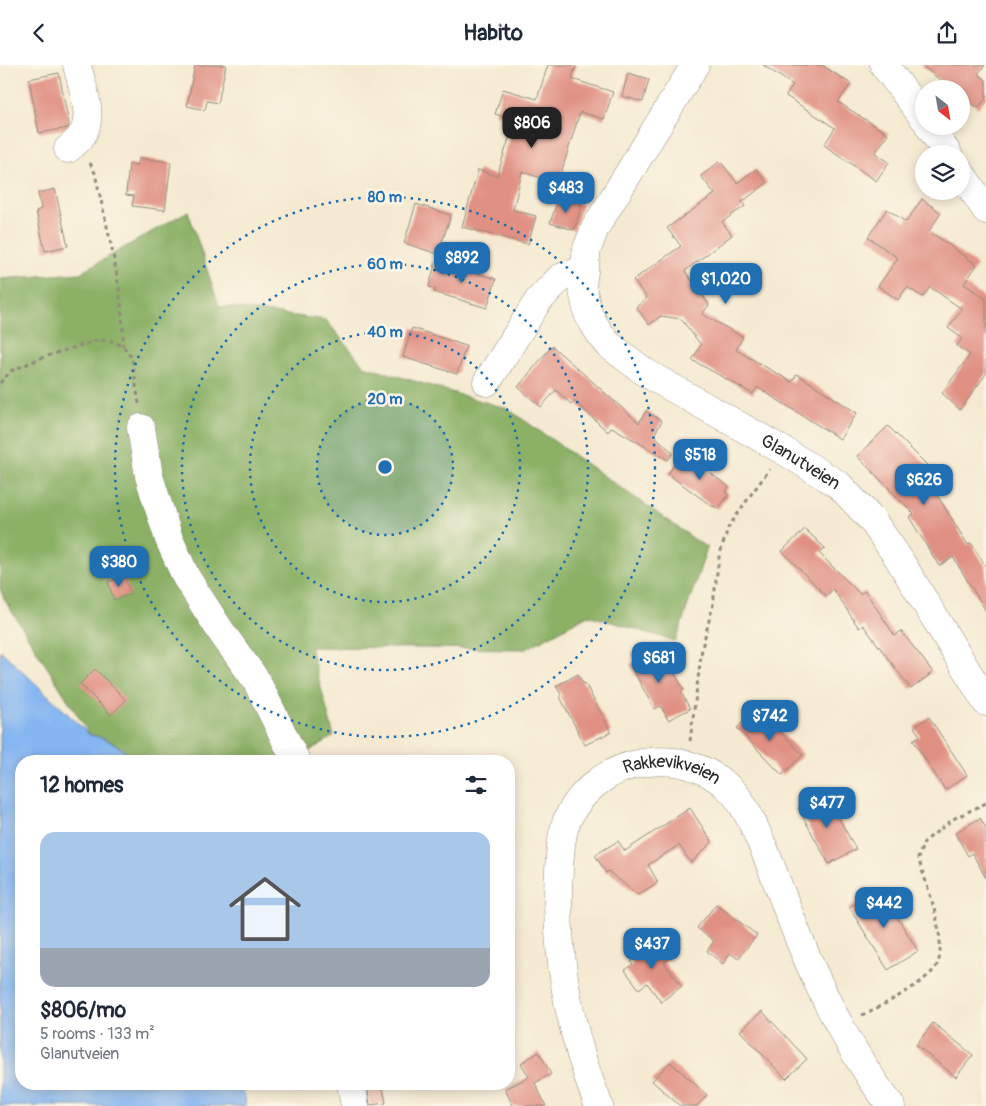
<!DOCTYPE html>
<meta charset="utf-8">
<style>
:root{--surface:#fff;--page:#f2f2f3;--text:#1f2937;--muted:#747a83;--accent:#1f6fb2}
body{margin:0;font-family:Pangolin,sans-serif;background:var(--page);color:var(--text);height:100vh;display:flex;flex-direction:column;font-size:19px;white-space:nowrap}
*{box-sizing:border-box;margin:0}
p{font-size:16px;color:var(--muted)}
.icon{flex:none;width:28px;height:28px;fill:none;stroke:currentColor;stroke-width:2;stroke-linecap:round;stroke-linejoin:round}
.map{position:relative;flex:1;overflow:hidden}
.side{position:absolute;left:15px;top:690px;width:500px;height:335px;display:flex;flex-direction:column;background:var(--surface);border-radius:20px;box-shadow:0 2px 12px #0003}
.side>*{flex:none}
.needle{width:32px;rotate:149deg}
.controls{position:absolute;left:915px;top:15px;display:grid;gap:10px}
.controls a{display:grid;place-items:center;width:55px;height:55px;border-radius:50%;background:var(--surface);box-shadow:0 2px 12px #0003;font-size:25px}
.price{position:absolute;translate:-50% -42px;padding:0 11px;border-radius:10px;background:var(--accent);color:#fff;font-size:16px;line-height:32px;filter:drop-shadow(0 1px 2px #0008)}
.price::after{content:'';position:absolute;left:50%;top:30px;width:15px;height:11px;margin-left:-8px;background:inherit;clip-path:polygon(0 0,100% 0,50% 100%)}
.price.active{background:#222;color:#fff}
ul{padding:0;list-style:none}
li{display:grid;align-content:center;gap:10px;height:265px;padding:0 25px}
li span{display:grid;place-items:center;height:155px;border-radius:15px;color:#555}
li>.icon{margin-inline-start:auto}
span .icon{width:90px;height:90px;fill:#fffc;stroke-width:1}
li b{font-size:21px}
h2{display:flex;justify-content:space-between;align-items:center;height:60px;padding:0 25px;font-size:21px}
header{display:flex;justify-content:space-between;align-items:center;height:65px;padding:0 25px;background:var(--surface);font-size:22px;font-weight:700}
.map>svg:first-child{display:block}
.forest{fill:#8bb066;stroke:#5b6e48}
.water{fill:#85b6f1;stroke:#58708e}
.building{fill:#e09083}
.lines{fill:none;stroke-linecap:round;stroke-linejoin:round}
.minor-casing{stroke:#908a7e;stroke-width:29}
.path{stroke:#908a7e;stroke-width:3;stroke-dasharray:4 4;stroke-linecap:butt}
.minor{stroke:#fff;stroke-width:28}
.ring{fill:none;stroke:#1f6fb2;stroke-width:2.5;stroke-dasharray:2.5 5}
.labels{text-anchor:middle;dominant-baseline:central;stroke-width:5;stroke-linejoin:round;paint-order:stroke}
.street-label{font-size:18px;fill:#2b2b2b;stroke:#fcf5e5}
.centre{fill:#1f6fb2;stroke:#fcf5e5;stroke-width:2.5}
.ring-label{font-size:15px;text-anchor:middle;font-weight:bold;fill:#1f6fb2;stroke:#fcf5e5;stroke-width:5;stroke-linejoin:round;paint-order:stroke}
</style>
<header><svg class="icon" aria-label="back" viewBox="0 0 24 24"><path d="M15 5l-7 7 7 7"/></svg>Habito<svg class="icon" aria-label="share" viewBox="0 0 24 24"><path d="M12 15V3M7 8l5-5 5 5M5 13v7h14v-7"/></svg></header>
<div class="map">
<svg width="986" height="1041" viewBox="0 0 986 1041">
<rect width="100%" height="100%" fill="#fcf5e5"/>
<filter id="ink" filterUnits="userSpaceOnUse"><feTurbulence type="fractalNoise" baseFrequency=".02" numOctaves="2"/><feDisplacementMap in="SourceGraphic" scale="10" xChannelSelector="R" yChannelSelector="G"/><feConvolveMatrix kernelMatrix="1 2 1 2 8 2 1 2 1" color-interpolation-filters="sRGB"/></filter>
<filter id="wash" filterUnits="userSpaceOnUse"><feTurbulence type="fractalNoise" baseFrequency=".0096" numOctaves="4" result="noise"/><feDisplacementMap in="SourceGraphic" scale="20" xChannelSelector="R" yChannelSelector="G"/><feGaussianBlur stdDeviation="1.12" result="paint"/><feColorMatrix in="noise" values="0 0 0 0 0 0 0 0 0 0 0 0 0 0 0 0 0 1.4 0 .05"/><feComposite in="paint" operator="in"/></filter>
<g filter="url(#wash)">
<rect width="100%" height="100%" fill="#f5ead1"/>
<!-- forest -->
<path class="forest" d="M188 146 219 241 326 255 364 301 508 344 707 483 676 576 588 550 526 584 310 582 334 671 293 696H135C123 682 108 673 90 670L4 534 0 523V214L80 208Z"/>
<!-- water -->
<path class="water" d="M0 585 90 670C108 673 123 682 135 696H21V1019H237L245 1032 246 1041H0Z"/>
<g id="blocks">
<!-- building -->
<path class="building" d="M195 0H226L218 38 207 36 205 45 187 41Z
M548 0H576L572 14 613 27 604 54 580 47 558 118 522 107 513 145 536 151 528 179 462 162 478 105 497 111 515 55 495 49 503 24 537 34Z
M763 0H822L851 19 838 37 888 69 875 88 889 97 876 116 824 80 835 63 786 31 793 20Z
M921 0H985L978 9 986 15V33L978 43 961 30V24H952Z
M59 8 69 60 68 63 39 68 29 14Z
M628 8 649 14 643 37 622 31Z
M139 93 171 97 165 145 132 141 134 131 126 130 129 99 138 100Z
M720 96 737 118 756 104 767 118 742 137 745 141 722 157 732 170 685 206 709 240 702 249 743 272 736 285 792 317 797 309 857 348 840 374 757 322 753 329 692 295 701 280 681 254 661 251 649 260 636 242 647 233 633 215 681 181 667 163 715 129 701 111Z
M55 124 68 181 45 186 36 146 41 144 38 128Z
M559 132 582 139 574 165 550 158Z
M922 134 941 148 929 166 977 200 964 219 986 234V309L960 345 942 328 970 290 957 281 962 273 948 263 962 244 930 222 923 232 907 222 898 235 878 221 898 193 868 172 887 144 906 157Z
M416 139 451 150 438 189 404 178Z
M436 196 496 214 487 243 434 227 435 224 429 222Z
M412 263 466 281 457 309 403 292Z
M552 281 639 358 646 346 662 356 654 370 673 388 668 395 612 362 608 367 574 336 571 339 556 325 541 342 518 322Z
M888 361 930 403 924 409 968 480 971 478 986 502V546L953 492 939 501 909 452 914 449 857 391Z
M683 388 729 422 725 427 729 429 718 444 714 441 713 442 668 409Z
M805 464 825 483 819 488 860 529 865 526 895 571 901 566 933 607 911 624 863 560 859 563 833 524 826 531 782 486Z
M124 511 131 529 114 535 108 517Z
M644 583 653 584 666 608 673 605 684 625 681 627 690 644 668 655 661 641 654 644 630 599 636 596 632 589Z
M95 604 126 635 111 650 80 619Z
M578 609 583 619 585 618 611 667 585 680 560 632 562 631 556 621Z
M757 643 803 690 782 710 737 663Z
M929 652 967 710 945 725 913 675 920 671 914 662Z
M825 729 856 784 829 799 798 743Z
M690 743 712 777 691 798 679 780 648 800 658 817 638 830 608 806 606 808 595 790 618 776 625 786Z
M980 753 986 763V813L972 788 968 791 955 768Z
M880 824 918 886 888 905 849 842Z
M716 839 757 870 738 894 730 888 723 899 707 886 714 876 697 863Z
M643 874 651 883 657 879 668 894 664 898 682 921 661 937 647 918 639 924 625 905 633 899 631 897 633 896 627 887Z
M762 946 807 994 786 1014 740 966Z
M933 958 973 990 956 1012 916 980Z
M539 987 551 1009 535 1018 546 1041H513L505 1024 529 1012 521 998Z
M670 997 707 1030 697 1041H680L652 1016Z
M367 1019H382L386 1038 370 1040Z"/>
</g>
</g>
<g filter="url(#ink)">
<use href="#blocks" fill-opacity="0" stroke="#908a7e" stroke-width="1"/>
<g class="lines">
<!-- minor casing -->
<g class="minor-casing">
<g id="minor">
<path id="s1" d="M695 0 595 163 587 184 582 221 588 249 600 269 609 280 646 308 784 386 839 420 872 455 897 491 986 637"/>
<path d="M884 0 924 53"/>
<path d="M929 61 948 89"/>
<path d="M68 84C72 81 76 77 80 73 96 53 82 22 77 0"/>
<path d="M961 108 986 145"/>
<path d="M487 317 538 236 560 213 583 205"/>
<path d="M141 363 149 411 159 443 169 474 186 512 222 568 256 615 296 696"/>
<path d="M351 1019 355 1041"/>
<path id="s2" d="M599 1041C569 967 554 884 559 805 560 787 561 767 569 751 583 723 611 703 642 698 677 692 709 702 734 728 748 745 755 764 764 784 776 814 787 844 799 874 823 933 853 991 891 1041"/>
</g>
</g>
<!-- path -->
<path class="path" d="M90 98 95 108C107 165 124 222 123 281
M0 318 11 306 41 293 98 275 111 276 123 281 132 293 139 339
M690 676 702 583 713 540 719 492 728 463 752 428 770 404
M862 950C880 942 931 916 938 898 947 872 926 818 918 793L924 777 953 754 986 738"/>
<!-- minor -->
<use href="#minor" class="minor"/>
</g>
</g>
<!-- distance rings -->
<circle cx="385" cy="402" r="68" fill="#1f6fb2" fill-opacity=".12"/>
<g class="ring">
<circle cx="385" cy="402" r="68"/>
<circle cx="385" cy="402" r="135"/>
<circle cx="385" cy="402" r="203"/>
<circle cx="385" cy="402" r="270"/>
</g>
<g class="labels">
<!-- street labels -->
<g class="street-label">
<text stroke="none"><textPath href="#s1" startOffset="542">Glanutveien</textPath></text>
<text stroke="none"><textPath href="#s2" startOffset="421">Rakkevikveien</textPath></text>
</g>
</g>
<circle cx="385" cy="402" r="8" class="centre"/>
<g class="ring-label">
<text x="385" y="137">80 m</text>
<text x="385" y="204">60 m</text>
<text x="385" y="272">40 m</text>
<text x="385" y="339">20 m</text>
</g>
</svg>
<div class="controls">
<a><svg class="needle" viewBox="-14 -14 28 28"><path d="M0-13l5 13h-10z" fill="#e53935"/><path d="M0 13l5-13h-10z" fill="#747a83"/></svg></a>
<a><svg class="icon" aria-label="layers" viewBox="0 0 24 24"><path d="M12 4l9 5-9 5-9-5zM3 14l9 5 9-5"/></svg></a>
</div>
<b class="price active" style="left:532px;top:84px">$806</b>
<b class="price" style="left:566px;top:149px">$483</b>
<b class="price" style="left:462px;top:219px">$892</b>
<b class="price" style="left:726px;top:240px">$1,020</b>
<b class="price" style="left:700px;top:416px">$518</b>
<b class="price" style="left:924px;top:441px">$626</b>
<b class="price" style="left:119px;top:523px">$380</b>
<b class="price" style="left:659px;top:619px">$681</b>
<b class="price" style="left:770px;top:677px">$742</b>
<b class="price" style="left:827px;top:764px">$477</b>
<b class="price" style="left:884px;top:864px">$442</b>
<b class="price" style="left:652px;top:905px">$437</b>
<section class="side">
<h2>12 homes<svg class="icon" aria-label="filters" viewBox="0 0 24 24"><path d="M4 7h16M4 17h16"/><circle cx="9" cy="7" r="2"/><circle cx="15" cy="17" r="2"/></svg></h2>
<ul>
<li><span style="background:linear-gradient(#a9c7e8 75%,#9aa5b1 0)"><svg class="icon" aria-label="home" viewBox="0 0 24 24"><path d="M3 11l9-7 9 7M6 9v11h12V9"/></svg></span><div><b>$806/mo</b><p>5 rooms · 133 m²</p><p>Glanutveien</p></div></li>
</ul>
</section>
</div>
